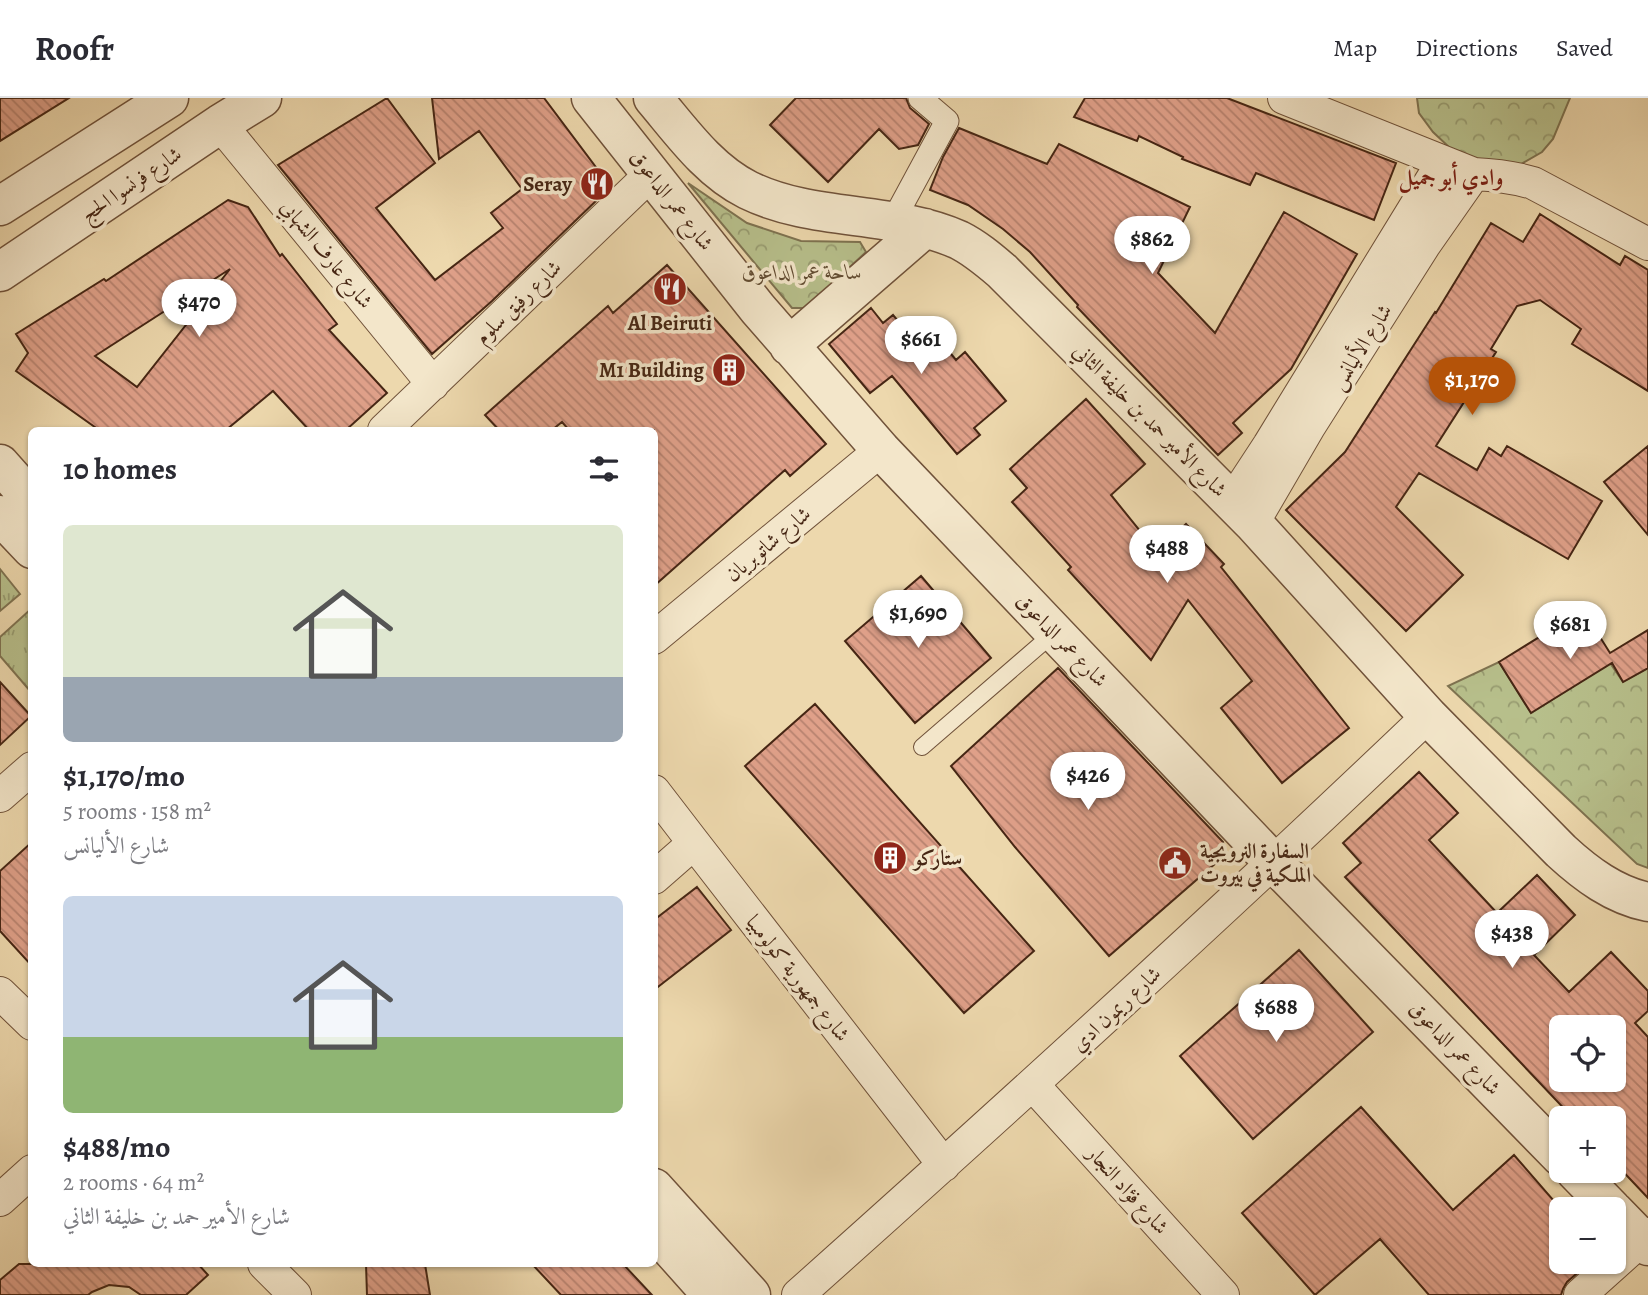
<!DOCTYPE html>
<meta charset="utf-8">
<style>
:root{--surface:#fff;--page:#f2f2f3;--text:#2b2b33;--muted:#7c7c81;--line:#e1e1e2;--accent:#b45309}
body{margin:0;font-family:Alegreya,Amiri,serif;background:var(--page);color:var(--text);height:100vh;display:flex;flex-direction:column;font-size:26px;white-space:nowrap}
*{box-sizing:border-box;margin:0}
p{font-size:23px;color:var(--muted)}
.icon{flex:none;width:38px;height:38px;fill:none;stroke:currentColor;stroke-width:2;stroke-linecap:round;stroke-linejoin:round}
.map{position:relative;flex:1;overflow:hidden}
.panel{position:absolute;left:28px;top:329px;width:630px;height:840px;display:flex;flex-direction:column;background:var(--surface);border-radius:10px;box-shadow:0 2px 5px #0004}
.panel>*{flex:none}
.buttons{position:absolute;left:1549px;top:917px;display:grid;gap:14px}
.buttons a{display:grid;place-items:center;width:77px;height:77px;border-radius:10px;background:var(--surface);box-shadow:0 2px 5px #0004;font-size:35px}
.price{position:absolute;translate:-50% -60px;padding:0 16px;border-radius:24px;background:#fff;color:#222;font-size:23px;line-height:46px;filter:drop-shadow(0 2px 4px #0008)}
.price::after{content:'';position:absolute;left:50%;top:42px;width:21px;height:16px;margin-left:-10px;background:inherit;clip-path:polygon(0 0,100% 0,50% 100%)}
.price.on{background:var(--accent);color:#fff}
ul{padding:0;list-style:none}
li{display:grid;align-content:center;gap:14px;height:371px;padding:0 35px}
li span{display:grid;place-items:center;height:217px;border-radius:10px;color:#555}
li>.icon{margin-inline-start:auto}
span .icon{width:126px;height:126px;fill:#fffc;stroke-width:1}
li b{font-size:30px}
h2{display:flex;justify-content:space-between;align-items:center;height:84px;padding:0 35px;font-size:30px}
header{display:flex;align-items:center;gap:42px;box-sizing:border-box;height:98px;padding:0 35px;background:var(--surface);border-bottom:2px solid var(--line)}
header strong{font-size:33px}
nav{display:flex;gap:38px;margin-inline-start:auto;font-size:24px}
.map>svg:first-child{display:block}
.grass{fill:url(#grass-tufts);stroke:#7e7250;stroke-width:2}
.park{fill:url(#park-crowns);stroke:#7e7250;stroke-width:2}
.building{fill:url(#building-back-hatch);stroke:#462614;stroke-width:2;fill-rule:evenodd}
.lines{fill:none;stroke-linecap:round;stroke-linejoin:round}
.service-casing{stroke:#70523a;stroke-width:18}
.pedestrian-casing{stroke:#70523a;stroke-width:25}
.minor-casing{stroke:#70523a;stroke-width:34}
.tertiary-casing{stroke:#70523a;stroke-width:41}
.service{stroke:#f3e6ca;stroke-width:16}
.pedestrian{stroke:#f3e6ca;stroke-width:23}
.minor{stroke:#f3e6ca;stroke-width:32}
.tertiary{stroke:#f3e6ca;stroke-width:38}
.labels{text-anchor:middle;dominant-baseline:central;stroke-width:7;stroke-linejoin:round;paint-order:stroke}
.street-label{font-size:21px;fill:#462614;stroke:#f3e6ca}
.poi-label{font-size:21px;font-weight:bold;fill:#462614;stroke:#f3e6ca;text-anchor:end}
.park-label{font-size:21px;font-style:italic;fill:#624c32;stroke:#f3e6ca}
.neighbourhood-label{font-size:23px;font-weight:bold;fill:#7a1f14;stroke:#f3e6ca}
</style>
<header>
<strong>Roofr</strong>
<nav><a>Map</a><a>Directions</a><a>Saved</a></nav>
</header>
<div class="map">
<svg width="1648" height="1197" viewBox="0 0 1648 1197">
<defs>
<pattern id="grass-tufts" width="24" height="20" patternUnits="userSpaceOnUse" patternTransform="scale(1.75)"><rect width="24" height="20" fill="#b7bf8b"/><path d="M3 7l-1-3M5 7V3M7 7l1-3M15 17l-1-3M17 17v-4M19 17l1-3" fill="none" stroke="#979b70"/></pattern>
<pattern id="park-crowns" width="20" height="18" patternUnits="userSpaceOnUse" patternTransform="scale(1.75)"><rect width="20" height="18" fill="#b7bf8b"/><path d="M2 6a3 3 0 1 1 6 0M12 15a3 3 0 1 1 6 0" fill="none" stroke="#979b70"/></pattern>
<pattern id="building-back-hatch" width="6" height="6" patternUnits="userSpaceOnUse" patternTransform="scale(1.75)"><rect width="6" height="6" fill="#dfa089"/><path d="M-1 5l2 2M0 0l6 6M5-1l2 2" fill="none" stroke="#b7826f"/></pattern>
</defs>
<rect width="100%" height="100%" fill="#edd8ad"/>
<filter id="stains"><feTurbulence type="fractalNoise" baseFrequency=".00286" numOctaves="4"/><feColorMatrix values="0 0 0 0 .2 0 0 0 0 .09 0 0 0 0 .02 0 0 0 .5 -.17"/></filter>
<radialGradient id="worn" r=".72"><stop offset=".6" stop-color="#630" stop-opacity="0"/><stop offset="1" stop-color="#630" stop-opacity=".3"/></radialGradient>
<!-- grass -->
<path class="grass" d="M0 471 20 496 0 513Z
M31 511V594L0 558V539Z"/>
<!-- park -->
<path class="park" d="M1417 0H1570L1553 41 1542 54 1521 66 1496 68 1451 51 1433 34 1419 15Z
M688 85 747 125 801 143 860 144 866 154 806 210H792Z
M1499 564 1531 615 1610 565 1623 584 1648 570V770L1637 766 1448 588Z"/>
<!-- building -->
<path class="building" d="M0 0H69L0 43Z
M387 0 435 65 376 110 435 182 503 130 491 115 522 91 479 33 439 61 432 0H544L601 76 604 93 599 100 492 203 432 256 278 67Z
M796 0H906L910 10 929 26 918 47 899 51 879 31 828 84 770 27Z
M1085 0H1227L1396 65 1374 122 1256 75 1250 87 1182 61 1183 59 1139 38 1137 43 1074 19Z
M959 30 1047 66 1059 46 1190 109 1158 175 1215 235 1284 114 1357 156 1291 271 1233 325 1242 335 1218 357 1077 209 1078 207 1030 154 1003 131 968 107 930 92 943 59Z
M228 102 248 109 280 158 282 156 337 226 329 232 387 295 346 332H309L273 293 226 332H99L16 273 28 255 16 236 104 181 106 183ZM230 171 137 289 95 258Z
M1540 116 1620 167 1625 158 1648 172V293L1572 246 1581 231 1540 202 1517 208 1491 251 1496 254 1436 348 1477 372 1489 350 1501 358 1507 348 1602 403 1568 461 1419 375 1396 409 1463 477 1406 533 1286 412 1345 354 1435 214 1436 215 1491 125 1523 144Z
M667 167 826 346 790 378 785 372 654 488V332H569L562 324 552 332H499L485 317 608 208 613 215Z
M871 210 883 225 893 217 928 259 943 246 956 262 965 254 1006 303 974 330 980 337 957 356 892 278 870 295 829 246Z
M1086 301 1145 366 1111 397 1157 454 1186 426 1224 466 1221 469 1349 630 1282 685 1221 610 1252 583 1188 502 1151 562 1068 472 1071 469 1012 404 1027 390 1010 371Z
M1648 348V437L1604 384Z
M921 478 991 560 915 625 845 543Z
M1583 512 1610 555 1648 532V570L1623 584 1612 565 1531 615 1499 564Z
M1058 570 1223 744 1225 757 1109 858 1015 749 951 668Z
M0 584 31 618 0 647Z
M815 606 1034 853 964 915 745 668Z
M1419 674 1458 715 1429 742 1497 815 1537 777 1575 817 1534 857 1569 894 1611 854 1648 893V913L1635 925 1648 939V1100L1614 1064V1020H1573L1345 779 1361 765 1343 745ZM1561 929H1614V982H1561Z
M32 744V868L0 833V773Z
M697 789 731 832 654 892V822Z
M1299 852 1373 934 1253 1041 1180 958Z
M1361 1009 1453 1112 1514 1057 1561 1111V1164H1590L1567 1184 1563 1191 1561 1197H1429L1380 1141 1315 1197 1242 1115Z
M19 1166H198L208 1177 186 1197H141L129 1189 109 1187 92 1194 88 1197H0V1182Z
M366 1166H425L430 1197H367Z
M532 1166H623L652 1197H561Z"/>
<g class="lines">
<!-- service casing -->
<g class="service-casing">
<path id="service" d="M922 649 1055 534"/>
</g>
<!-- pedestrian casing -->
<g class="pedestrian-casing">
<path id="pedestrian" d="M893 123 947 23 920 0"/>
</g>
<!-- minor casing -->
<g class="minor-casing">
<path id="minor" d="M1284 0 1474 76C1495 77 1513 79 1533 85L1648 146
M220 26 433 286
M384 332 651 76
M1231 405 1269 347 1442 65
M1253 425 1309 329 1425 146 1474 76
M654 540 881 352
M654 693 694 745 944 1067
M0 698 32 670
M654 780 694 745
M0 895 32 926
M1033 987 1223 1197
M0 1102 32 1073
M264 1166 295 1197
M798 1197C1011 1007 1222 815 1428 618
M1580 1197 1648 1136"/>
</g>
<!-- tertiary casing -->
<g class="tertiary-casing">
<path id="tertiary" d="M591 0 758 211 881 352 1274 765 1561 1059
M653 0C681 33 708 72 748 92 813 124 892 112 959 142 975 150 989 162 1002 173L1253 425 1428 618 1561 753C1586 776 1614 797 1648 804
M0 108 169 0
M0 174 220 26 262 0
M789 248 925 130
M0 366 32 402
M0 417 32 451
M1575 1073 1612 1111
M654 1090 751 1197
M1614 1113 1648 1148
M654 1132 712 1197"/>
</g>
<!-- service -->
<use href="#service" class="service"/>
<!-- pedestrian -->
<use href="#pedestrian" class="pedestrian"/>
<!-- minor -->
<use href="#minor" class="minor"/>
<!-- tertiary -->
<use href="#tertiary" class="tertiary"/>
</g>
<!-- icons -->
<defs>
<g id="restaurant-disc" transform="scale(1.75)"><circle r="9.5" fill="#8f2418" stroke="#f3e6ca"/><path d="M-5-6h1v4h1v-4h1v4h1v-4h1v5L-1.5 .5V6h-2V.5L-5-1ZM5-6V6H3V1.5H1.5Q1.5-4 5-6Z" fill="#fff"/></g>
<g id="building-disc" transform="scale(1.75)"><circle r="9.5" fill="#8f2418" stroke="#f3e6ca"/><path d="M-4-6H4V6H1V3H-1V6H-4ZM-2.5-4.3h1.7v1.8h-1.7ZM.8-4.3h1.7v1.8H.8ZM-2.5-1h1.7V.8h-1.7ZM.8-1h1.7V.8H.8Z" fill="#fff"/></g>
<g id="civic-disc" transform="scale(1.75)"><circle r="9.5" fill="#8f2418" stroke="#f3e6ca"/><path d="M-.6-6.5H3V-4.5H.6V-3L4-1V1h2V6H-6V1h2V-1L-.6-3ZM-1.2 2.5V6h2.4V2.5Z" fill="#fff"/></g>
</defs>
<g fill-rule="evenodd">
<use href="#restaurant-disc" x="597" y="86"/>
<use href="#restaurant-disc" x="670" y="191"/>
<use href="#building-disc" x="729" y="272"/>
<use href="#building-disc" x="890" y="760"/>
<use href="#civic-disc" x="1175" y="765"/>
</g>
<g class="labels">
<!-- street labels -->
<g class="street-label">
<text transform="translate(131 86) rotate(-34)">شارع فرنسوا الحج</text>
<text transform="translate(672 102) rotate(52)">شارع عمر الداعوق</text>
<text transform="translate(327 156) rotate(51)">شارع عارف الشهابي</text>
<text transform="translate(518 204) rotate(-44)">شارع رفيق سلوم</text>
<text transform="translate(1361 249) rotate(-58)">شارع الأليانس</text>
<text transform="translate(1150 322) rotate(45)">شارع الأمير حمد بن خليفة الثاني</text>
<text transform="translate(768 446) rotate(-40)">شارع شاتوبريان</text>
<text transform="translate(1062 542) rotate(46)">شارع عمر الداعوق</text>
<text transform="translate(798 880) rotate(52)">شارع جمهورية كولومبيا</text>
<text transform="translate(1116 911) rotate(-43)">شارع ريمون ادي</text>
<text transform="translate(1455 950) rotate(46)">شارع عمر الداعوق</text>
<text transform="translate(1128 1092) rotate(48)">شارع فؤاد النجار</text>
</g>
<!-- poi labels -->
<g class="poi-label">
<text x="572" y="86">Seray</text>
<text x="670" y="225" text-anchor="middle">Al Beiruti</text>
<text x="704" y="272">M1 Building</text>
<text x="1200" y="753" text-anchor="start">السفارة النرويجية<tspan x="1200" dy="24">الملكية في بيروت</tspan></text>
<text x="914" y="760" text-anchor="start">ستاركو</text>
</g>
<!-- park labels -->
<g class="park-label">
<text x="802" y="174">ساحة عمر الداعوق</text>
</g>
<!-- neighbourhood labels -->
<g class="neighbourhood-label">
<text x="1451" y="79">وادي أبو جميل</text>
</g>
</g>
<rect width="100%" height="100%" filter="url(#stains)"/>
<rect width="100%" height="100%" fill="url(#worn)"/>
</svg>
<div class="buttons">
<a><svg class="icon" aria-label="locate" viewBox="0 0 24 24"><circle cx="12" cy="12" r="6"/><path d="M12 2v4M12 18v4M2 12h4M18 12h4"/></svg></a>
<a>+</a>
<a>−</a>
</div>
<b class="price" style="left:1152px;top:178px">$862</b>
<b class="price" style="left:199px;top:241px">$470</b>
<b class="price" style="left:921px;top:278px">$661</b>
<b class="price on" style="left:1472px;top:319px">$1,170</b>
<b class="price" style="left:1167px;top:487px">$488</b>
<b class="price" style="left:918px;top:552px">$1,690</b>
<b class="price" style="left:1570px;top:563px">$681</b>
<b class="price" style="left:1088px;top:714px">$426</b>
<b class="price" style="left:1512px;top:872px">$438</b>
<b class="price" style="left:1276px;top:946px">$688</b>
<section class="panel">
<h2>10 homes<svg class="icon" aria-label="filters" viewBox="0 0 24 24"><path d="M4 7h16M4 17h16"/><circle cx="9" cy="7" r="2"/><circle cx="15" cy="17" r="2"/></svg></h2>
<ul>
<li><span style="background:linear-gradient(#dfe7d0 70%,#9aa5b1 0)"><svg class="icon" aria-label="home" viewBox="0 0 24 24"><path d="M3 11l9-7 9 7M6 9v11h12V9"/></svg></span><div><b>$1,170/mo</b><p>5 rooms · 158 m²</p><p>شارع الأليانس</p></div></li>
<li><span style="background:linear-gradient(#c9d6e8 65%,#8fb573 0)"><svg class="icon" aria-label="home" viewBox="0 0 24 24"><path d="M3 11l9-7 9 7M6 9v11h12V9"/></svg></span><div><b>$488/mo</b><p>2 rooms · 64 m²</p><p>شارع الأمير حمد بن خليفة الثاني</p></div></li>
</ul>
</section>
</div>
